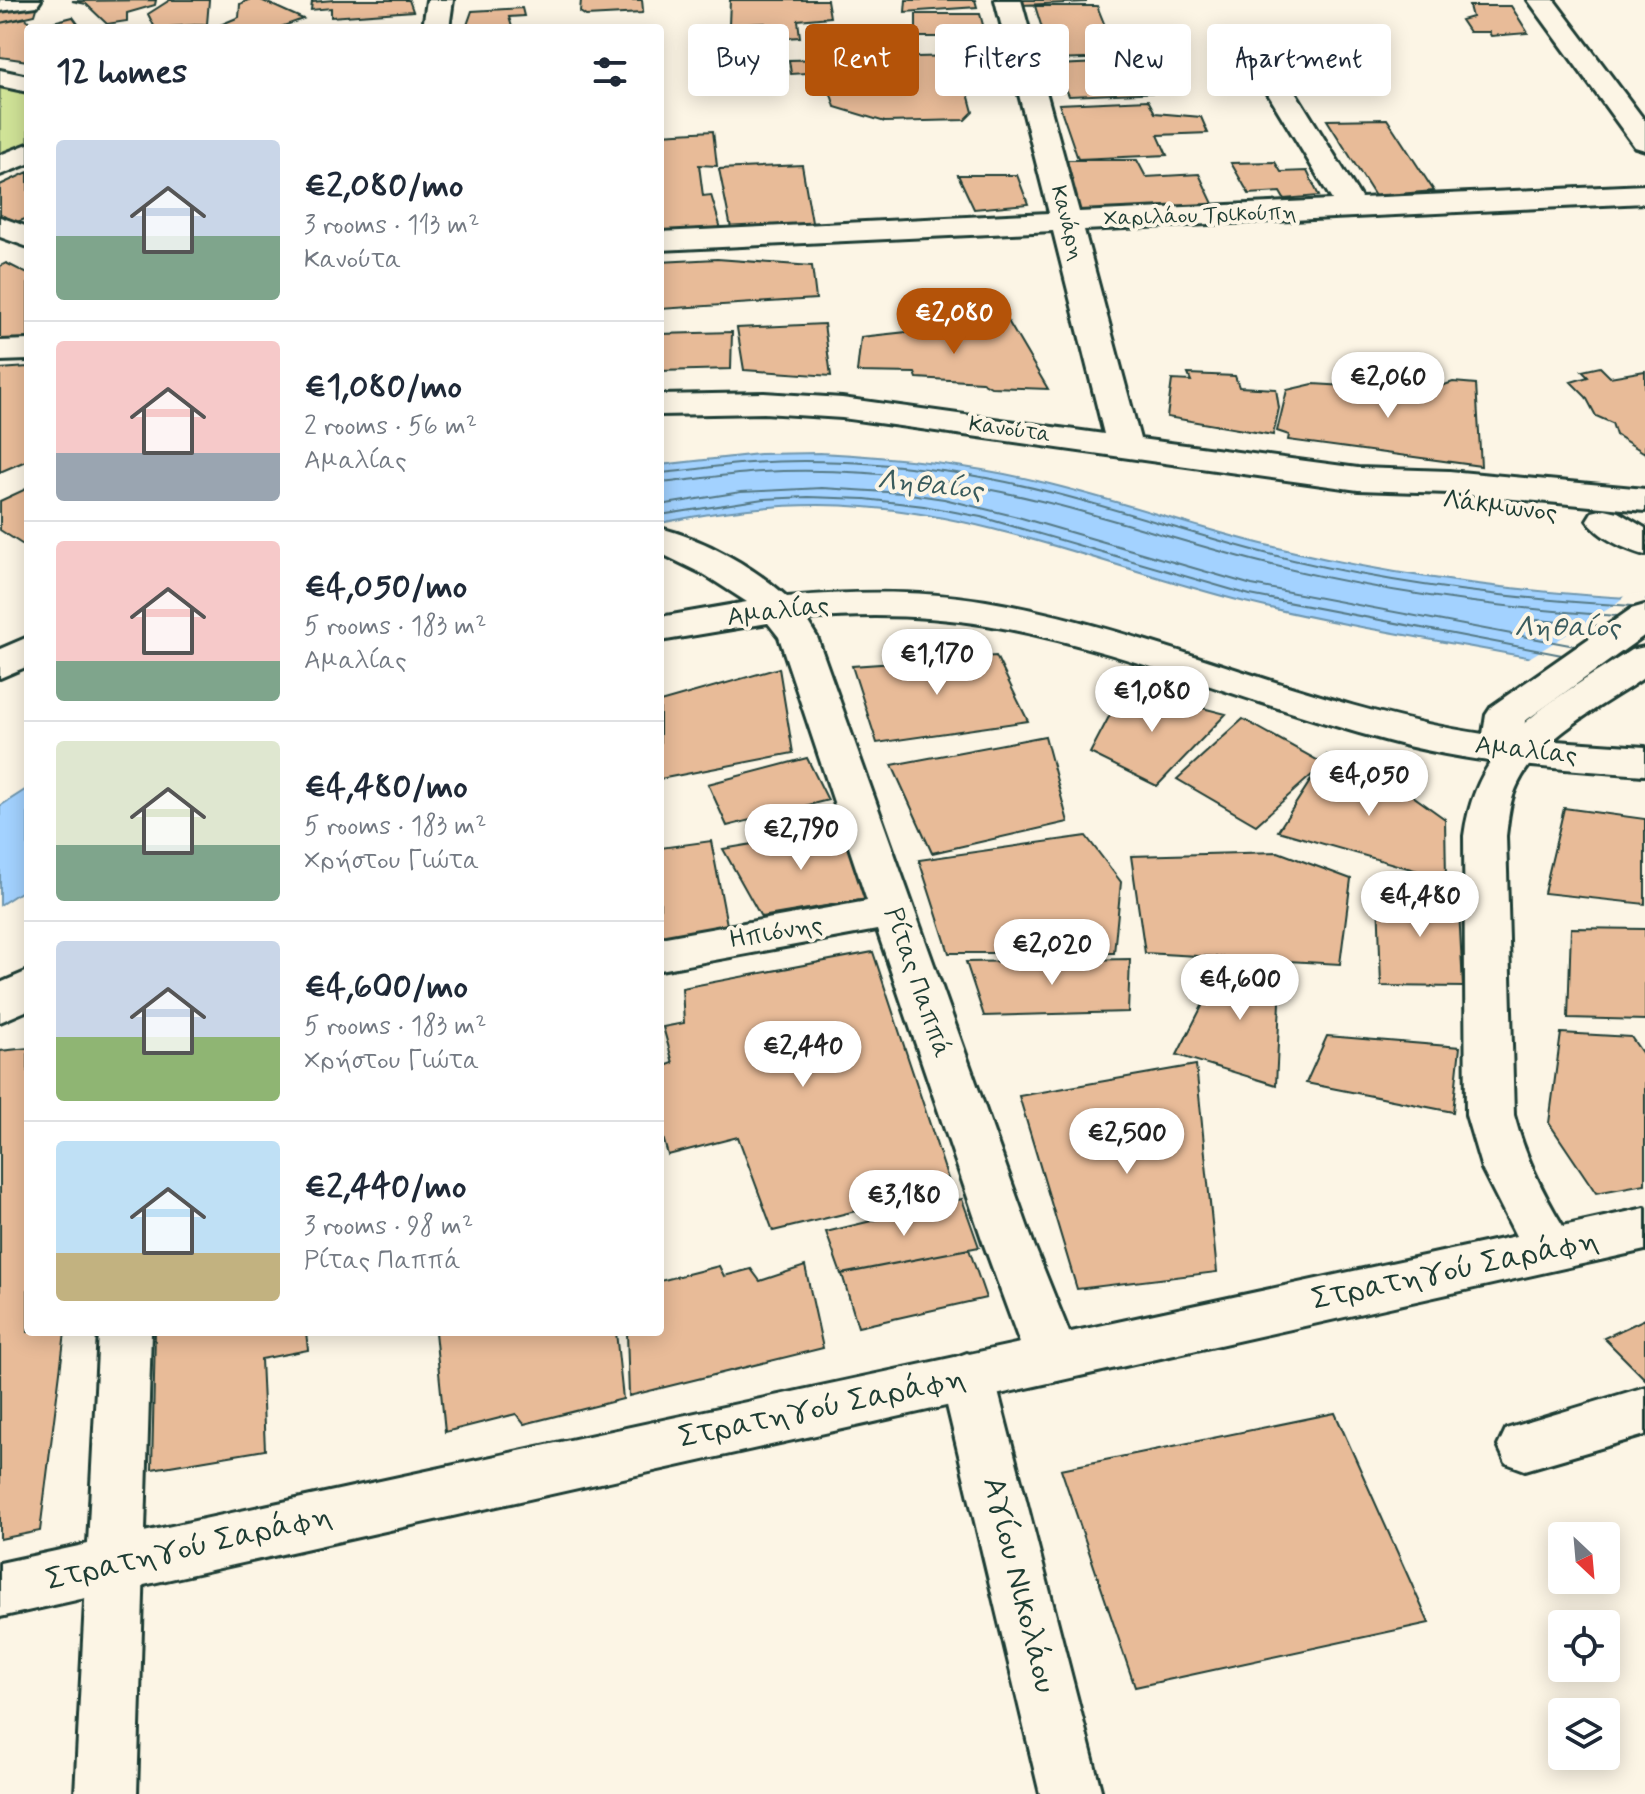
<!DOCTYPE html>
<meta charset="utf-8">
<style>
:root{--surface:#fff;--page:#f6f6f7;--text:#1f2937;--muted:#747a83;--line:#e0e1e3;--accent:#b45309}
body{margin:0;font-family:Mynerve,sans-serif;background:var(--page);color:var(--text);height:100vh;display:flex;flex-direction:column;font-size:30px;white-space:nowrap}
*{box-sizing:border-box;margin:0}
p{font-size:26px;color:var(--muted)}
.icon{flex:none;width:44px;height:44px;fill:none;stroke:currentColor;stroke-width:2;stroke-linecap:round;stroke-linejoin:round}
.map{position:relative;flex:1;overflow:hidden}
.sheet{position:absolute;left:24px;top:24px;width:640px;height:1312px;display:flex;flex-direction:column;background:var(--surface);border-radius:8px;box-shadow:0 4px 20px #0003}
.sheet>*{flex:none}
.top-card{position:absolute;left:688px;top:24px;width:760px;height:72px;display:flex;gap:16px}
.needle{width:52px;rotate:154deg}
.buttons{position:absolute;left:1548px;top:1522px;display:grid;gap:16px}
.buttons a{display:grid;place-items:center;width:72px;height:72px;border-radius:8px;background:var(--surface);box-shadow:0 4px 20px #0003;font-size:40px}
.price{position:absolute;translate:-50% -68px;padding:0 18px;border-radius:28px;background:#fff;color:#222;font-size:26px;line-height:52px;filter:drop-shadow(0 2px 4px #0008)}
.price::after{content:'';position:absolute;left:50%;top:48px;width:24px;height:18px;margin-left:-12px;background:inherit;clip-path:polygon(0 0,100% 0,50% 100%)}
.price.current{background:var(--accent);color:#fff}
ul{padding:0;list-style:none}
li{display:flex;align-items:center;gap:24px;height:200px;padding:0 32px}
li+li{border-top:2px solid var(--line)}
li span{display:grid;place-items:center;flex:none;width:224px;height:160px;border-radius:8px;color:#555}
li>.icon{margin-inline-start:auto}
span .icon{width:96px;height:96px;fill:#fffc;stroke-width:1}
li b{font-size:34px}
h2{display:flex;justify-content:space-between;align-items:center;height:96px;padding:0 32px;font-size:34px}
.tag{padding:0 28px;border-radius:8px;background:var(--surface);box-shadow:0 4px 20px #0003;font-size:28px;line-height:72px}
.tag.current{background:var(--accent);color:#fff}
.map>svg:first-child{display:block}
.green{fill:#d0e397;stroke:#789066;stroke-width:2}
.water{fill:#a3d2ff;stroke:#6e96ae;stroke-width:2}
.pier{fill:#fcf5e5}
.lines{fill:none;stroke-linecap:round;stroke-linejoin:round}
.shore{stroke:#547985;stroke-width:2}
.building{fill:#e8bb98;stroke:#1f3d34;stroke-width:2}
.minor-casing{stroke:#1f3d34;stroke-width:6}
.major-casing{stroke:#1f3d34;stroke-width:6}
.minor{fill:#fcf5e5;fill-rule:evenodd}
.major{fill:#fcf5e5;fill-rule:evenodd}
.labels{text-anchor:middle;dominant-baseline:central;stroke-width:8;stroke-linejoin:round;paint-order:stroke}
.far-street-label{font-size:22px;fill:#1f3d34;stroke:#fcf5e5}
.street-label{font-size:26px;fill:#1f3d34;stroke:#fcf5e5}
.water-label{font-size:28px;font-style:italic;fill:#395b5d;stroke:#fcf5e5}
.near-street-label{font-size:32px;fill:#1f3d34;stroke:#fcf5e5}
</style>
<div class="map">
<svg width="1645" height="1794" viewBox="0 0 1645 1794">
<rect width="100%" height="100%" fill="#fcf5e5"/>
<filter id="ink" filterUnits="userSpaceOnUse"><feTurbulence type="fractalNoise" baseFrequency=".0125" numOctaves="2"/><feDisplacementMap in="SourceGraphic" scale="16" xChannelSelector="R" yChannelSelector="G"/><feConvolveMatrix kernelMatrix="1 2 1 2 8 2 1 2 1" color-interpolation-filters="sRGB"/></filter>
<g filter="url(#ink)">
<!-- green -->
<path class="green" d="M0 84 28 90V148L0 160Z"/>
<!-- water -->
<path class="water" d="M820 453C894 457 966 464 1037 481 1115 499 1189 526 1266 545 1389 576 1518 592 1645 599L1553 662C1451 642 1346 627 1245 602 1118 570 995 517 864 507 796 501 727 509 660 523V465L759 454Z
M28 788V887L0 905V806Z"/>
<!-- pier -->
<path class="pier" d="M1627 594 1645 595V671L1553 666 1524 661 1613 606Z"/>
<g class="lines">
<!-- shore -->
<path class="shore" d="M660 473C690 471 720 465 750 463 816 458 885 463 950 472 1057 487 1158 525 1261 552 1383 584 1508 599 1633 606
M660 483C694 480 728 474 762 472 817 469 871 472 925 479 1040 493 1148 533 1260 562 1377 592 1497 608 1618 616
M660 505 741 492 822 488 903 493 944 499 1018 517 1252 585 1575 646
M660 515 763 499 808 497 865 499 924 506 981 517 1250 595 1562 655
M1591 634 1535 628 1533 623 1537 620 1603 626"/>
</g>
<!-- building -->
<path class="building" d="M156 0 155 5 127 13V21L107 24 86 4 72 1Z
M170 0H209L207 24 155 28 148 14Z
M248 0H261L303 19 278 28H213L239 17 240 4Z
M409 0 413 11 331 17V8L311 10 312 2 334 0Z
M581 0H642L643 10 642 13 586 16 580 12Z
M730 0H827L830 17 798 20 800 37 768 39 765 23 729 25Z
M906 0H975L977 7 905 12Z
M1021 0H1086V2L1022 5Z
M38 5 35 15 0 23V11Z
M1035 6H1097L1118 58 1052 60Z
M1469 6H1511L1528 33 1491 36 1489 32H1469L1461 20 1472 17Z
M522 8 524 16 509 17 512 27 529 28H466L472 11Z
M916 14H980L986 36H967L968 44 945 45 940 37H916Z
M73 17 81 28H28V61L0 57V23L26 18 33 27Z
M958 56 973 112 965 120 885 122 835 107 824 72 791 74 789 60Z
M1146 61 1161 92 1069 96 1056 65Z
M1148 100 1155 113 1201 117 1208 133 1158 135 1167 155 1078 159 1059 104Z
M1387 119 1434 191 1375 196 1327 120Z
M713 131 717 166 699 165 703 196 711 195 722 232 660 236V134Z
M1067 160H1137L1146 177 1199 174 1216 210 1078 216Z
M1275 162 1281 172 1307 171 1319 196 1284 199 1280 192 1249 194 1231 163Z
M802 165 813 228 732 233 719 169Z
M28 172V218L17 222 0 215V185Z
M958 175H1017L1028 204 974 209Z
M717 259 812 266 816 299 660 309V262Z
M6 263 28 274V345L0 347V266Z
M1008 321 1048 389 991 387 982 382 917 378 915 373 857 372 861 337Z
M824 324 831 376 744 370 737 328Z
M732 332 731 369 660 371V334Z
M28 367V460L0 472V369Z
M1600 367 1610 377 1645 371V453L1616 435 1612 423 1596 416 1586 397 1571 382 1588 377 1582 371Z
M1188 374 1235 376 1239 387 1276 389 1279 408 1273 435 1167 417 1172 380 1191 381Z
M1396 380 1423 382 1421 386 1435 388 1453 382 1476 384 1481 466 1288 440 1289 435 1277 431 1287 390 1313 384 1397 389Z
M28 488V548L0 530V501Z
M996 656 1028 721 877 743 852 666Z
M779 668 793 753 660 779V702Z
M1124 688 1226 714 1157 786 1090 753Z
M1243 719 1324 764 1256 825 1177 779Z
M1045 736 1068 822 932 853 892 765Z
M1327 755 1371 766 1445 819 1446 879 1278 831Z
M807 758 828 800 727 826 708 784Z
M1564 808 1645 819V904L1544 893Z
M846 828 873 898 761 917 723 849Z
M1086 836 1121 882 1114 953H949L919 860Z
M711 841 728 930 660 941V848Z
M1278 852 1351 879 1340 964 1145 953 1131 856Z
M1458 890 1463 987 1381 986 1378 894Z
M1571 928 1645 929V1020L1568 1018Z
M873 952 951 1188 773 1231 738 1137 668 1155 660 1127V1068L673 1063 663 1027 684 1023 682 988Z
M1130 959 1128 1012 984 1016 966 962Z
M1282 961 1276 1085 1177 1055 1224 963Z
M1561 1033 1631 1037 1645 1057V1184L1596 1193 1549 1123Z
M1327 1036 1460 1047 1453 1112 1306 1083Z
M28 1048V1332H65L40 1531 0 1539V1051Z
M1196 1065 1217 1272 1077 1289 1019 1096Z
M962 1199 979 1247 841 1274 826 1232Z
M969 1249 986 1298 858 1327 842 1274Z
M719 1266 724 1276 751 1269 760 1281 805 1266 823 1348 629 1396 627 1332H660V1281Z
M1645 1319V1379L1604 1338Z
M155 1332H306L308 1350 261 1359 265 1450 152 1469Z
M435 1332H616L623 1399 524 1424 516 1414 445 1432Z
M1335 1413 1429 1623 1135 1687 1061 1469Z"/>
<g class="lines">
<!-- minor casing -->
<g class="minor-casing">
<path id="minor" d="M0 0H41L37 6 0 11Z
M427 0H453L449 28H423Z
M995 0H1021L1079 212 1332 200 1250 64 1254 58 1264 56 1274 58 1278 64 1361 198 1645 185V203L1084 230 1140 439 1358 468 1449 471 1645 489V511L1449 493 1358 490 842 418 764 413 660 415V395L764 393 842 398 1104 434 1053 231 660 250V232L1049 213Z
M0 70 28 76V92L0 86Z
M28 144V164L0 175V155Z
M0 217 28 227V247L0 237Z
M28 340V360L0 361V341Z
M1605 509 1618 512 1645 528V555C1626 550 1598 537 1587 520L1592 512Z
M660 528C704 539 754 567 787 597 853 591 921 590 986 601 1156 630 1313 709 1483 734L1486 715 1492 706 1631 609 1645 605V635L1525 721 1524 735 1526 739 1645 747V775C1558 769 1473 764 1388 741 1255 706 1121 648 987 625 928 615 865 614 806 619L817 637 1034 1245 1079 1357 1071 1373 1052 1380 1033 1373 1025 1357 984 1245 877 930 660 970V938L867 901 779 637 768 623 660 641V617L747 602 705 575 660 553Z
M28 637V666L0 678V649Z
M28 971V1010L0 1022V983Z
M99 1332H151L137 1794H75Z
M967 1353 986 1360 994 1376 1102 1794H1040L940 1376 948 1360Z
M1645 1387V1435L1525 1470 1506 1463 1498 1446 1506 1429Z"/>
</g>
<!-- major casing -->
<g class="major-casing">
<path id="major" d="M1528 0H1554L1645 121V150L1635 147Z
M1645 647V677C1600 708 1534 739 1514 793 1509 806 1508 821 1506 836L1514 1115C1525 1156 1541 1190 1563 1226L1645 1208V1250L0 1617V1563L1516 1236 1482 1169 1466 1115 1464 836C1477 735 1554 701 1631 650Z"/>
</g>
<!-- minor -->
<use href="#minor" class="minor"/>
<!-- major -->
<use href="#major" class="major"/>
</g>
</g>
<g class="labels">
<!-- far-street labels -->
<g class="far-street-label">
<text transform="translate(1200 216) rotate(-2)">Χαριλάου Τρικούπη</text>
<text transform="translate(1067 223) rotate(75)">Κανάρη</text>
<text transform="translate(1010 430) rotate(8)">Κανούτα</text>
</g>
<!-- street labels -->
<g class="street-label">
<text transform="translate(1500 507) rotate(7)">Λάκμωνος</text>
<text transform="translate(778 612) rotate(-7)">Αμαλίας</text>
<text transform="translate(1526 751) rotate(6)">Αμαλίας</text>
<text transform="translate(776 933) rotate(-10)">Ηπιόνης</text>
<text transform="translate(917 983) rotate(71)">Ρίτας Παππά</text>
</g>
<!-- water labels -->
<g class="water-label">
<text transform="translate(930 486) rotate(6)">Ληθαίος</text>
<text x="1567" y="628">Ληθαίος</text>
</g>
<!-- near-street labels -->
<g class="near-street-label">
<text transform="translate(1455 1270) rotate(-12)">Στρατηγού Σαράφη</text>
<text transform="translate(822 1408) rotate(-12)">Στρατηγού Σαράφη</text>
<text transform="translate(189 1548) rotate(-13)">Στρατηγού Σαράφη</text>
<text transform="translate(1019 1585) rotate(76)">Αγίου Νικολάου</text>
</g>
</g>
</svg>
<div class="buttons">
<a><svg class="needle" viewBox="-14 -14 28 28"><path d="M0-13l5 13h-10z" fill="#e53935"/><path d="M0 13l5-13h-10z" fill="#747a83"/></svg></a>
<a><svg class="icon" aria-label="locate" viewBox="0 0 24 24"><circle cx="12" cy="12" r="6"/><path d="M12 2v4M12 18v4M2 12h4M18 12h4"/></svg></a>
<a><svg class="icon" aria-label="layers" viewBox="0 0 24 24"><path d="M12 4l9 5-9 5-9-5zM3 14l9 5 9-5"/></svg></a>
</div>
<b class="price current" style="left:954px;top:356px">€2,080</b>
<b class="price" style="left:1388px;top:420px">€2,060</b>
<b class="price" style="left:937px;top:697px">€1,170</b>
<b class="price" style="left:1152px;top:734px">€1,080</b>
<b class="price" style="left:1369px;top:818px">€4,050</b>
<b class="price" style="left:801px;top:872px">€2,790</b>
<b class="price" style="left:1420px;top:939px">€4,480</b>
<b class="price" style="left:1052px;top:987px">€2,020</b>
<b class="price" style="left:1240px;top:1022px">€4,600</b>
<b class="price" style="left:803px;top:1089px">€2,440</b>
<b class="price" style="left:1127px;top:1176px">€2,500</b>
<b class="price" style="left:904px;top:1238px">€3,180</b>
<div class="top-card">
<a class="tag">Buy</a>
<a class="tag current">Rent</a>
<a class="tag">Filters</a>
<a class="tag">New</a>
<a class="tag">Apartment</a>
</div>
<section class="sheet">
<h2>12 homes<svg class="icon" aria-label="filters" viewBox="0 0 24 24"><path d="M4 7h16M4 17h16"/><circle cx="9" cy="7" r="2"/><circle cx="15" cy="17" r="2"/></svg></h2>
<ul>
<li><span style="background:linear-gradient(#c9d6e8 60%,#7fa58c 0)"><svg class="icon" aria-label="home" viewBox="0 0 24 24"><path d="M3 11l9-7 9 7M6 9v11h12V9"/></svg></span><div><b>€2,080/mo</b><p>3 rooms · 113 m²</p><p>Κανούτα</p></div></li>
<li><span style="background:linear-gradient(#f6c9c9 70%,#9aa5b1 0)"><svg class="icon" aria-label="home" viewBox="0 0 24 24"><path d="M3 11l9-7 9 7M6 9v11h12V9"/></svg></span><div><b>€1,080/mo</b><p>2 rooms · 56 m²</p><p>Αμαλίας</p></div></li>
<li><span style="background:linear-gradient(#f6c9c9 75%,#7fa58c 0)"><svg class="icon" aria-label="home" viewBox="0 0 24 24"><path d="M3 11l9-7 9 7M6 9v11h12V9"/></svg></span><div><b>€4,050/mo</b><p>5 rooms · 183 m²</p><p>Αμαλίας</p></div></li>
<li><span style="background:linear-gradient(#dfe7d0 65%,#7fa58c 0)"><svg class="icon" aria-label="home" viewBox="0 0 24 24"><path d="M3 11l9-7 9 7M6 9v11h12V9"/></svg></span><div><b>€4,480/mo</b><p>5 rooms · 183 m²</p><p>Χρήστου Γιώτα</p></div></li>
<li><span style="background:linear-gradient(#c9d6e8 60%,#8fb573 0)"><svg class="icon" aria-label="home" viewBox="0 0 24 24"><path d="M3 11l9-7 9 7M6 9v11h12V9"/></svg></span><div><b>€4,600/mo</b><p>5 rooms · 183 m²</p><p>Χρήστου Γιώτα</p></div></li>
<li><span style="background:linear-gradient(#bfe0f5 70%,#c2b280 0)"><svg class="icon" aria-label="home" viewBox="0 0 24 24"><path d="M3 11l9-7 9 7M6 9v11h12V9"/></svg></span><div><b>€2,440/mo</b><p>3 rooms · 98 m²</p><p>Ρίτας Παππά</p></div></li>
</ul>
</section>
</div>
